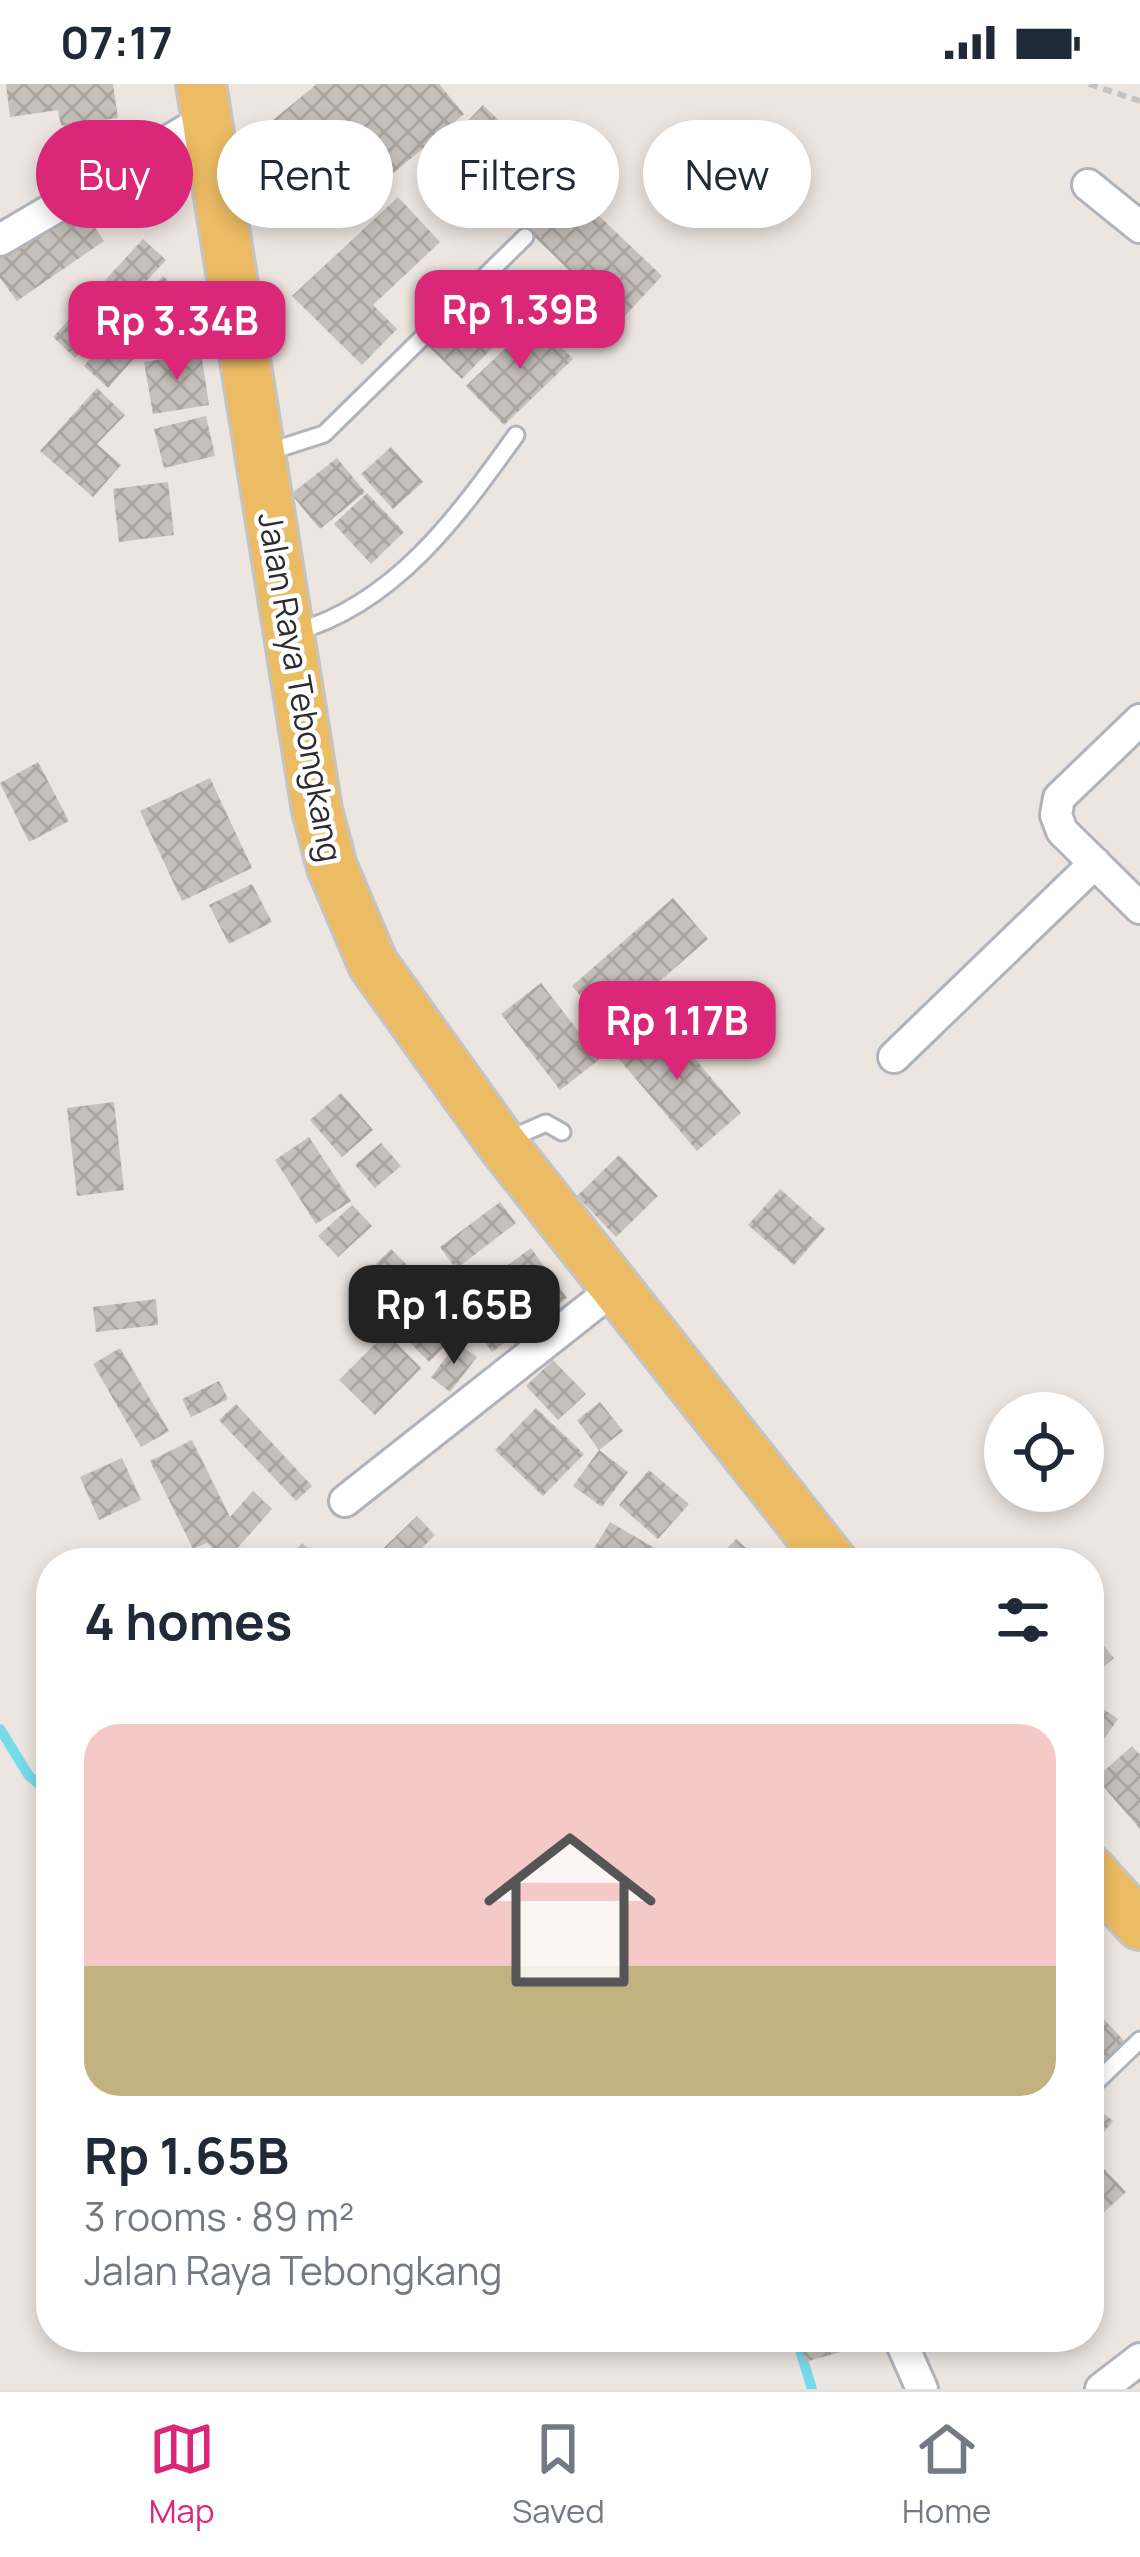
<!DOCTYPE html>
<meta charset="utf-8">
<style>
:root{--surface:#fff;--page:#f6f6f7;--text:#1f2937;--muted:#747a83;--line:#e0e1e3;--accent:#db2777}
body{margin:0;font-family:Manrope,sans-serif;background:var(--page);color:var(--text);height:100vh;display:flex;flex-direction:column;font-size:45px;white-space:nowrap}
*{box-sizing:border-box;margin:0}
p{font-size:39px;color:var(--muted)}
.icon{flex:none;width:66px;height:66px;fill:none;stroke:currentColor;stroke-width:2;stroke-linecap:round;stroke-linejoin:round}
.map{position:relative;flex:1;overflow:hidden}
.drawer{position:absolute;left:36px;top:1464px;width:1068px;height:804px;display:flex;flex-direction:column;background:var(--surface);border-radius:48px;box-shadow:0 6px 18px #0003}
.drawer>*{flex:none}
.banner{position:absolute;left:36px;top:36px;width:1068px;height:108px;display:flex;gap:24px}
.fabs{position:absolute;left:984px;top:1308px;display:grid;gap:24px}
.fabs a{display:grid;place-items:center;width:120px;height:120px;border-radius:50%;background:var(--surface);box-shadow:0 6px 18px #0003;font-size:60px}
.price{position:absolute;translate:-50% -102px;padding:0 27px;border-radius:24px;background:var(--accent);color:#fff;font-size:39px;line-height:78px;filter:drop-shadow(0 3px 6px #0008)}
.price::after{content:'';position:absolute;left:50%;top:72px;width:36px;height:27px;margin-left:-18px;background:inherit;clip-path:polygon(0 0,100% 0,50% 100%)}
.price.on{background:#222;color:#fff}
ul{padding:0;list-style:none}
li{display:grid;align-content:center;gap:24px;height:636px;padding:0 48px}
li+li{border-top:3px solid var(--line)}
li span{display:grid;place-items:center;height:372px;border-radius:36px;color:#555}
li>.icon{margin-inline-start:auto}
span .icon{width:216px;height:216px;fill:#fffc;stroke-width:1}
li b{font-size:51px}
h2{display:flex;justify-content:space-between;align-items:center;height:144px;padding:0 48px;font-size:51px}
.chip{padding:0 42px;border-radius:54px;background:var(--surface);box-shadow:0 6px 18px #0003;font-size:42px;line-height:108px}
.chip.on{background:var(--accent);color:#fff}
.status{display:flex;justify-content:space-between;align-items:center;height:84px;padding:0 60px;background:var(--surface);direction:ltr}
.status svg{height:33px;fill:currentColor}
.tab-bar{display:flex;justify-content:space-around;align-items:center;height:168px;border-top:3px solid var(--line);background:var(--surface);font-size:33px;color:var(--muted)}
.tab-bar a{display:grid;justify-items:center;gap:6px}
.tab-bar .on{color:var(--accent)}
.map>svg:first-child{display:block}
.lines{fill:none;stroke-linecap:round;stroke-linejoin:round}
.stream{stroke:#76daeb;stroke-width:10}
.building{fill:url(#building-cross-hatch)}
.lane-casing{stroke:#afb3bc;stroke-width:21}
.street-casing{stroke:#afb3bc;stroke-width:36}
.primary-casing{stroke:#c4c4c4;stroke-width:54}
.path{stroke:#c4c4c4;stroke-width:6;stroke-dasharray:9 6;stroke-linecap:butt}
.lane{stroke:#fff;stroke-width:15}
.street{stroke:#fff;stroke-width:30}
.primary{stroke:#ecbc64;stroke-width:48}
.labels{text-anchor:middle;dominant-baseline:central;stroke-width:9;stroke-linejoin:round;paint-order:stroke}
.street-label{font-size:33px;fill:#2c2c2c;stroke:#fff}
</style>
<div class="status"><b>07:17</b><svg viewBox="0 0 49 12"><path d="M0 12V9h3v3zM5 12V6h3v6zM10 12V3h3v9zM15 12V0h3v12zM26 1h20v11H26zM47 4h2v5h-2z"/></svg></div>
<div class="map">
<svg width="1140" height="2305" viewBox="0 0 1140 2305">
<defs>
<pattern id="building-cross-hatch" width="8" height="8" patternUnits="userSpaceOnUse" patternTransform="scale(3)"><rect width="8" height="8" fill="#c6c0ba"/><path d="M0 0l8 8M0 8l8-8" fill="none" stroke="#aaa5a0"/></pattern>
</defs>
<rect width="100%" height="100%" fill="#ede5df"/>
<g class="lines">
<!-- stream -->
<path class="stream" d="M0 1645 29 1692 51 1710
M796 2253 812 2305"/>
</g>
<!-- building -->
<path class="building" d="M6 0H113L118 34 61 42 58 26 10 33Z
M317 0H439L464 30 348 127 273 36Z
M483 21 662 192 621 236 442 64Z
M398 113 440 158 373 221 397 245 362 281 292 212Z
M76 115 104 157 17 217 0 194V167Z
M143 155 166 176 75 274 53 253Z
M163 192 187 214 108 304 84 282Z
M454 227 492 264 462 295 424 258Z
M535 236 573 275 504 341 466 302Z
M201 269 209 321 153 330 144 278Z
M97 304 125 331 97 360 121 381 93 413 40 367Z
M206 332 215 372 164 384 154 345Z
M391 363 423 398 393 425 361 390Z
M337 374 365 408 320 445 291 410Z
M168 398 174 451 119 458 113 405Z
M367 409 404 448 371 480 334 440Z
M38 678 69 737 29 758 0 699Z
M210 694 252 784 182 817 140 727Z
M252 800 272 838 229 860 209 821Z
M673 814 708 855 607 943 572 902Z
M541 899 600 975 560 1006 501 930Z
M657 930 741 1029 697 1067 613 968Z
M341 1009 373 1046 342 1073 310 1036Z
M114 1018 124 1106 77 1112 67 1024Z
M309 1053 351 1117 316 1140 275 1076Z
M381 1059 401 1082 375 1104 355 1081Z
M619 1071 658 1112 616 1153 577 1112Z
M780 1105 825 1145 794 1181 748 1141Z
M500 1118 516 1139 456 1185 440 1163Z
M352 1121 372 1142 338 1173 318 1152Z
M531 1164 567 1214 492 1268 457 1219Z
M391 1165 467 1241 429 1278 354 1202Z
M156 1215 158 1241 96 1248 93 1223Z
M386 1249 421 1284 375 1331 339 1296Z
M457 1259 477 1273 450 1308 431 1293Z
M120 1264 169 1347 141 1363 93 1280Z
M553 1276 586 1310 558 1336 526 1302Z
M219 1297 228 1315 191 1333 182 1315Z
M600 1318 623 1347 599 1366 577 1336Z
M236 1320 312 1402 296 1417 219 1336Z
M536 1324 584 1370 543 1412 495 1366Z
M192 1356 230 1433 253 1407 272 1425 226 1477 207 1459 193 1465 150 1377Z
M599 1366 628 1388 602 1423 573 1402Z
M122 1374 141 1416 99 1436 80 1393Z
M649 1386 689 1420 658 1455 619 1421Z
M417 1432 435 1451 407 1479H368Z
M610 1438 680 1479H610L592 1468Z
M736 1455 762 1479H713Z
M302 1459 326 1479H284Z
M1089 1544 1114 1574 1089 1595Z
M1089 1615 1118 1635 1089 1676Z
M1132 1662 1140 1671V1745L1096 1694Z
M1089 1919 1125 1958 1089 1992Z
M1089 2018 1113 2037 1089 2066Z
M1091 2071 1126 2108 1089 2142V2073Z
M799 2253H867L869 2260 805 2278Z"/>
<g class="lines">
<!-- lane casing -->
<g class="lane-casing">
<path id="lane" d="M268 368 324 350 525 153
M295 548C395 520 458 432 516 351
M509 1055 546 1039 562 1048
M1089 2005 1140 1956"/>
</g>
<!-- street casing -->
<g class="street-casing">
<path id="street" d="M1088 101 1140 143
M0 156 206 35
M1140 636 1059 714 1056 731 1062 747 1140 824
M894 973 1095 779
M345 1417 616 1203
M899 2253 922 2305
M1101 2305 1140 2275"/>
</g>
<!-- primary casing -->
<g class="primary-casing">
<path id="primary" d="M201 0 317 726 332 783 373 880 502 1060 833 1479
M1089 1785 1140 1841"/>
</g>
<!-- path -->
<path class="path" d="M1089 0 1140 17"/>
<!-- lane -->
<use href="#lane" class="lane"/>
<!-- street -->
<use href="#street" class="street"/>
<!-- primary -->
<use href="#primary" class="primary"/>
</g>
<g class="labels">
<!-- street labels -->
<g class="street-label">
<text transform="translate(301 603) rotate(80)">Jalan Raya Tebongkang</text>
</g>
</g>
</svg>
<div class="fabs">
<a><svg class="icon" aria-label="locate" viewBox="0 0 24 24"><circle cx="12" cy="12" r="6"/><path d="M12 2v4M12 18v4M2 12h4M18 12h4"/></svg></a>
</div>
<b class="price" style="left:520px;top:288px">Rp 1.39B</b>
<b class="price" style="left:177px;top:299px">Rp 3.34B</b>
<b class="price" style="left:677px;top:999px">Rp 1.17B</b>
<b class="price on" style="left:454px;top:1283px">Rp 1.65B</b>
<div class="banner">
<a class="chip on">Buy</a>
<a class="chip">Rent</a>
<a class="chip">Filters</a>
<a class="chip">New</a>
</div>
<section class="drawer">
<h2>4 homes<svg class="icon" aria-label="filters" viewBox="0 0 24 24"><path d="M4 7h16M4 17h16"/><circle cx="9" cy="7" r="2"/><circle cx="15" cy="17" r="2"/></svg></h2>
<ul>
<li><span style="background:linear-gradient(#f6c9c9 65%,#c2b280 0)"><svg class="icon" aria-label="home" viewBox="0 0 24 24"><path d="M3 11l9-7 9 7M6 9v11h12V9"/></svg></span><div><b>Rp 1.65B</b><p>3 rooms · 89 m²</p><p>Jalan Raya Tebongkang</p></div></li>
</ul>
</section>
</div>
<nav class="tab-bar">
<a class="on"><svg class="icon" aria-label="map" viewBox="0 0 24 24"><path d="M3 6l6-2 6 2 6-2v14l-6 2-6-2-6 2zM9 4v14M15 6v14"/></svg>Map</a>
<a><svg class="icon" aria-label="saved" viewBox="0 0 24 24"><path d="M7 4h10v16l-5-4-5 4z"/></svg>Saved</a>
<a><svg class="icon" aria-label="home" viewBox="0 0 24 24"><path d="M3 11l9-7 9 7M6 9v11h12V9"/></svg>Home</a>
</nav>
